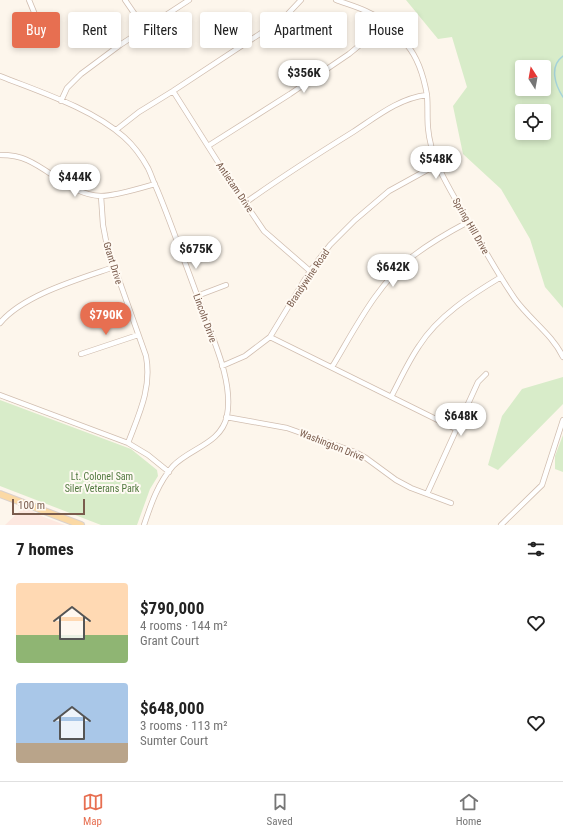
<!DOCTYPE html>
<meta charset="utf-8">
<style>
:root{--surface:#fff;--page:#f6f6f6;--text:#222;--muted:#767676;--line:#e0e0e0;--accent:#e76f51}
body{margin:0;font-family:"Roboto Condensed",sans-serif;background:var(--page);color:var(--text);height:100vh;display:flex;flex-direction:column;font-size:15px;white-space:nowrap}
*{box-sizing:border-box;margin:0}
p{font-size:13px;color:var(--muted)}
.icon{flex:none;width:22px;height:22px;fill:none;stroke:currentColor;stroke-width:2;stroke-linecap:round;stroke-linejoin:round}
.map{position:relative;height:525px;overflow:hidden}
.details{display:flex;flex-direction:column;background:var(--surface);flex:1}
.details>*{flex:none}
.guide{position:absolute;left:12px;top:12px;width:539px;height:36px;display:flex;gap:8px}
.needle{width:26px;rotate:349deg}
.buttons{position:absolute;left:515px;top:60px;display:grid;gap:8px}
.buttons a{display:grid;place-items:center;width:36px;height:36px;border-radius:4px;background:var(--surface);box-shadow:0 2px 6px #0003;font-size:20px}
.scale{position:absolute;left:12px;bottom:10px;width:73px;box-sizing:border-box;padding-left:4px;border:2px solid #7a5c4d;border-top:0;font-size:11px;line-height:14px;white-space:nowrap;color:#7a5c4d;-webkit-text-stroke:3px #fffaf3;paint-order:stroke}
.price{position:absolute;translate:-50% -34px;padding:0 9px;border-radius:14px;background:#fff;color:#222;font-size:13px;line-height:26px;filter:drop-shadow(0 1px 2px #0008)}
.price::after{content:'';position:absolute;left:50%;top:24px;width:12px;height:9px;margin-left:-6px;background:inherit;clip-path:polygon(0 0,100% 0,50% 100%)}
.price.active{background:var(--accent);color:#fff}
ul{padding:0;list-style:none}
li{display:flex;align-items:center;gap:12px;height:100px;padding:0 16px}
li span{display:grid;place-items:center;flex:none;width:112px;height:80px;border-radius:4px;color:#555}
li>.icon{margin-inline-start:auto}
span .icon{width:48px;height:48px;fill:#fffc;stroke-width:1}
li b{font-size:17px}
h2{display:flex;justify-content:space-between;align-items:center;height:48px;padding:0 16px;font-size:17px}
.pill{padding:0 14px;border-radius:4px;background:var(--surface);box-shadow:0 2px 6px #0003;font-size:14px;line-height:36px}
.pill.active{background:var(--accent);color:#fff}
.dock{display:flex;justify-content:space-around;align-items:center;height:56px;border-top:1px solid var(--line);background:var(--surface);font-size:11px;color:var(--muted)}
.dock a{display:grid;justify-items:center;gap:2px}
.dock .active{color:var(--accent)}
.map>svg:first-child{display:block}
.commercial{fill:#fde8e0}
.green{fill:#d8ecc9;fill-rule:evenodd}
.lines{fill:none;stroke-linecap:round;stroke-linejoin:round}
.stream{stroke:#a5d3da;stroke-width:1.5}
.minor-casing{stroke:#d1beb0;stroke-width:6}
.major-casing{stroke:#dad1cd;stroke-width:8}
.minor{stroke:#fff;stroke-width:4.5}
.major{stroke:#fbd9a5;stroke-width:6}
.labels{text-anchor:middle;dominant-baseline:central;stroke-width:4;stroke-linejoin:round;paint-order:stroke}
.street-label{font-size:10px;fill:#7a5c4d;stroke:#fffaf3}
.park-label{font-size:10px;fill:#537a41;stroke:#fffaf3}
</style>
<div class="map">
<svg width="563" height="525" viewBox="0 0 563 525">
<rect width="100%" height="100%" fill="#fdf6ec"/>
<!-- commercial -->
<path class="commercial" d="M24 507 33 511 36 514 65 525H5Z"/>
<!-- green -->
<path class="green" d="M406 0H563V308L545 287 530 239 501 189 463 154 453 106 467 87 452 37 438 39ZM522 67H544V89H522ZM522 111H544V133H522Z
M563 377V404L498 470 488 465 502 416 522 389Z
M0 400 131 449 157 470 158 476 150 489 137 525H101L0 486Z
M563 435V472L555 469V456Z"/>
<g class="lines">
<!-- stream -->
<path class="stream" d="M563 56C549 66 555 85 563 97"/>
<!-- minor casing -->
<g class="minor-casing">
<path id="minor" d="M29 0 36 17
M125 0 145 29
M336 0C347 4 358 7 368 12 382 18 397 32 407 45 418 58 424 78 427 95 428 106 427 117 428 128 429 140 433 154 438 166 448 188 461 209 473 229 486 253 500 277 515 299 530 320 552 334 563 357
M0 76C40 92 91 108 124 137 133 145 142 157 148 168 151 174 153 181 156 187 165 208 173 230 181 252 189 273 197 295 205 317 216 346 233 384 227 416 221 444 190 448 173 466 158 483 151 504 144 525
M173 91 230 181 264 231 310 271
M61 101 67 88 81 74 120 45 189 0
M116 130 139 112 173 91 284 18 301 0
M208 146 290 94 349 54 371 36 381 20
M0 155C9 155 19 156 27 160 52 171 72 195 101 196 115 196 141 188 155 184
M101 196 103 225 107 246 146 356C152 388 139 414 128 443
M245 203C280 178 316 155 353 132 376 117 399 98 427 95
M197 296 226 285
M0 323C23 295 79 279 114 267
M270 337 456 429
M81 354 138 335
M222 366 245 356 270 337 310 271 330 245 355 220 389 191 438 164
M332 367C355 329 377 284 413 256 430 243 449 232 468 222
M0 395 128 443 148 455 169 472
M391 397C400 380 408 362 419 346 438 316 471 295 501 277
M226 417 287 428 355 452 366 458 396 480 411 488 451 503
M427 494 478 382 486 374
M501 525 542 485 563 420"/>
</g>
<!-- major casing -->
<g class="major-casing">
<path id="major" d="M0 494 81 525"/>
</g>
<!-- minor -->
<use href="#minor" class="minor"/>
<!-- major -->
<use href="#major" class="major"/>
</g>
<g class="labels">
<!-- street labels -->
<g class="street-label">
<text transform="translate(235 187) rotate(56)">Antietam Drive</text>
<text transform="translate(471 226) rotate(60)">Spring Hill Drive</text>
<text transform="translate(113 263) rotate(73)">Grant Drive</text>
<text transform="translate(308 278) rotate(-56)">Brandywine Road</text>
<text transform="translate(205 318) rotate(70)">Lincoln Drive</text>
<text transform="translate(332 445) rotate(22)">Washington Drive</text>
</g>
<!-- park labels -->
<g class="park-label">
<text x="102" y="476">Lt. Colonel Sam<tspan x="102" dy="12">Siler Veterans Park</tspan></text>
</g>
</g>
</svg>
<div class="buttons">
<a><svg class="needle" viewBox="-14 -14 28 28"><path d="M0-13l5 13h-10z" fill="#e53935"/><path d="M0 13l5-13h-10z" fill="#767676"/></svg></a>
<a><svg class="icon" aria-label="locate" viewBox="0 0 24 24"><circle cx="12" cy="12" r="6"/><path d="M12 2v4M12 18v4M2 12h4M18 12h4"/></svg></a>
</div>
<div class="scale">100 m</div>
<b class="price" style="left:304px;top:94px">$356K</b>
<b class="price" style="left:436px;top:180px">$548K</b>
<b class="price" style="left:75px;top:198px">$444K</b>
<b class="price" style="left:196px;top:270px">$675K</b>
<b class="price" style="left:393px;top:288px">$642K</b>
<b class="price active" style="left:106px;top:336px">$790K</b>
<b class="price" style="left:461px;top:437px">$648K</b>
<div class="guide">
<a class="pill active">Buy</a>
<a class="pill">Rent</a>
<a class="pill">Filters</a>
<a class="pill">New</a>
<a class="pill">Apartment</a>
<a class="pill">House</a>
</div>
</div>
<section class="details">
<h2>7 homes<svg class="icon" aria-label="filters" viewBox="0 0 24 24"><path d="M4 7h16M4 17h16"/><circle cx="9" cy="7" r="2"/><circle cx="15" cy="17" r="2"/></svg></h2>
<ul>
<li><span style="background:linear-gradient(#ffd9b3 65%,#8fb573 0)"><svg class="icon" aria-label="home" viewBox="0 0 24 24"><path d="M3 11l9-7 9 7M6 9v11h12V9"/></svg></span><div><b>$790,000</b><p>4 rooms · 144 m²</p><p>Grant Court</p></div><svg class="icon" aria-label="heart" viewBox="0 0 24 24"><path d="M12 20l-8-8c-3-5 5-10 8-4 3-6 11-1 8 4z"/></svg></li>
<li><span style="background:linear-gradient(#a9c7e8 75%,#b9a48a 0)"><svg class="icon" aria-label="home" viewBox="0 0 24 24"><path d="M3 11l9-7 9 7M6 9v11h12V9"/></svg></span><div><b>$648,000</b><p>3 rooms · 113 m²</p><p>Sumter Court</p></div><svg class="icon" aria-label="heart" viewBox="0 0 24 24"><path d="M12 20l-8-8c-3-5 5-10 8-4 3-6 11-1 8 4z"/></svg></li>
</ul>
</section>
<nav class="dock">
<a class="active"><svg class="icon" aria-label="map" viewBox="0 0 24 24"><path d="M3 6l6-2 6 2 6-2v14l-6 2-6-2-6 2zM9 4v14M15 6v14"/></svg>Map</a>
<a><svg class="icon" aria-label="saved" viewBox="0 0 24 24"><path d="M7 4h10v16l-5-4-5 4z"/></svg>Saved</a>
<a><svg class="icon" aria-label="home" viewBox="0 0 24 24"><path d="M3 11l9-7 9 7M6 9v11h12V9"/></svg>Home</a>
</nav>
